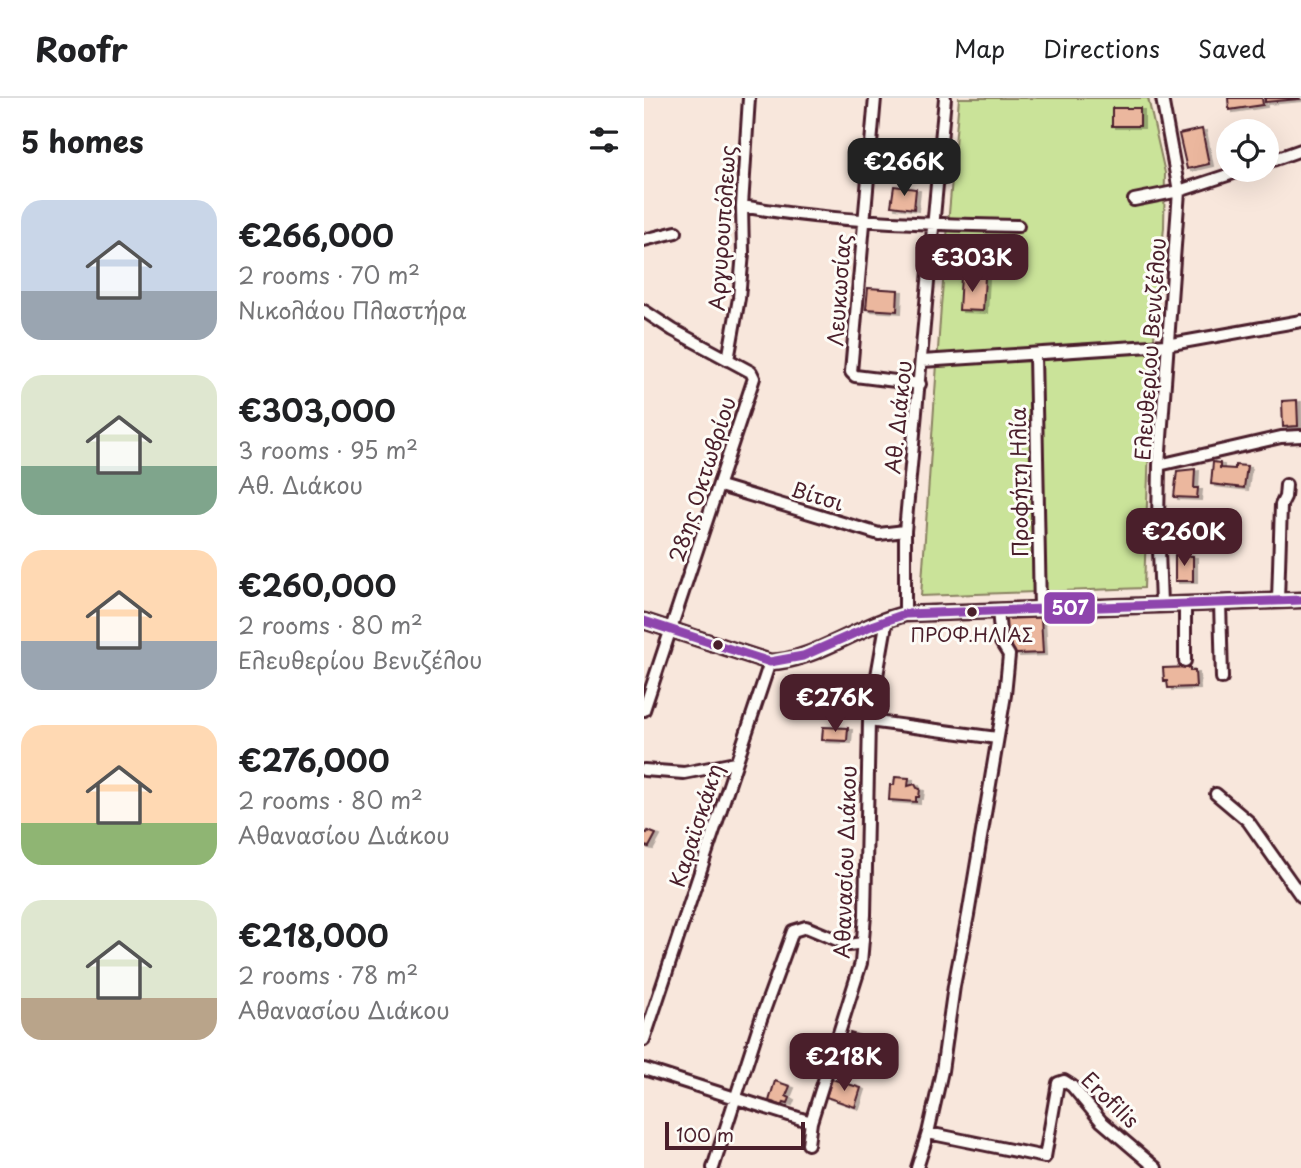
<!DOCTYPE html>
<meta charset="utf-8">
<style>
:root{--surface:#fff;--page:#f2f2f2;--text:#202124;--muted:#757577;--line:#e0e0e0;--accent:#4a1f2b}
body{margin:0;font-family:"Playpen Sans",sans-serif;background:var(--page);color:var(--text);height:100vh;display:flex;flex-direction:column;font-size:26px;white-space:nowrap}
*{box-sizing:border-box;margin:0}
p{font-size:23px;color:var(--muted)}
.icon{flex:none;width:38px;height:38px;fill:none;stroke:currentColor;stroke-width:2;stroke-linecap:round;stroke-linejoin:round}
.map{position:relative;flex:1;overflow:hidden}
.drawer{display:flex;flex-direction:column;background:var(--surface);width:644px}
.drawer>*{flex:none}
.controls{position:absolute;left:572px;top:21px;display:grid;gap:14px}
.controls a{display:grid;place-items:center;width:63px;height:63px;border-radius:50%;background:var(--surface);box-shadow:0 7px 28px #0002;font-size:35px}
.scale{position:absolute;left:21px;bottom:18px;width:140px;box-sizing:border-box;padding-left:7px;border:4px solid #4a1f2b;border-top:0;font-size:19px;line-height:24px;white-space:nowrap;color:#4a1f2b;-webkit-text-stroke:5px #fdfcf7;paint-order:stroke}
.price{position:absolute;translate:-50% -60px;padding:0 16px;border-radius:14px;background:var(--accent);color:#fff;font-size:23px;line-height:46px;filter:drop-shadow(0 2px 4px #0008)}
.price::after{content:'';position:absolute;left:50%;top:42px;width:21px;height:16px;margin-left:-10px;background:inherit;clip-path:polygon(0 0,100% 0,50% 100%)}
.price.selected{background:#222;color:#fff}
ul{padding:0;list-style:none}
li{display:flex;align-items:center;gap:21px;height:175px;padding:0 21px}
li span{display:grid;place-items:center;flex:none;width:196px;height:140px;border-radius:21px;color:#555}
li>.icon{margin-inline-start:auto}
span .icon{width:84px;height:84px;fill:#fffc;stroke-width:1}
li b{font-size:30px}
h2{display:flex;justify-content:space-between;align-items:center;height:84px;padding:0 21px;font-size:30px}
header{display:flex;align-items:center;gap:42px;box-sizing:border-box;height:98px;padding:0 35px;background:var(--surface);border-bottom:2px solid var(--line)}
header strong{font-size:33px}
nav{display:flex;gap:38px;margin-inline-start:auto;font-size:24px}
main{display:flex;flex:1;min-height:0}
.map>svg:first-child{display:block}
.green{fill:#cae399;stroke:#8a8162;stroke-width:2}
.building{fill:#ebb79e;stroke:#4a1f2b;stroke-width:2;filter:url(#shadow)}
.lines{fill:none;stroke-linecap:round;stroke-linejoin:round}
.minor-casing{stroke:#4a1f2b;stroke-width:16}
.tertiary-casing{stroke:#4a1f2b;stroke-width:19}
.minor{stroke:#fdfcf7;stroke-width:10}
.tertiary{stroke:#fdfcf7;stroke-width:14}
.bus-1-casing{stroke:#fdfcf7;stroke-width:14}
.bus-1{stroke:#8e44ad;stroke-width:9}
.bus-dot{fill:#4a1f2b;stroke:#fdfcf7;stroke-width:2.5}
.labels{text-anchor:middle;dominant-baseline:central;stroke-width:6;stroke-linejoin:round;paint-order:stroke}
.bus-label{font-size:19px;fill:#4a1f2b;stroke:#fdfcf7}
.street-label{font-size:21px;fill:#4a1f2b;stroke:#fdfcf7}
.line-badge{stroke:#fdfcf7;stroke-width:2.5}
.badge-label{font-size:19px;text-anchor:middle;font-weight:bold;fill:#fff}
</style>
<header>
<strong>Roofr</strong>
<nav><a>Map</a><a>Directions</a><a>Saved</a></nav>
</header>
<main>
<section class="drawer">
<h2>5 homes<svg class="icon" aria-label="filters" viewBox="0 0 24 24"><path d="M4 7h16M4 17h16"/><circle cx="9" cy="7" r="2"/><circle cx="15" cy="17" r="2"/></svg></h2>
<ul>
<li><span style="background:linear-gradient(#c9d6e8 65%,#9aa5b1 0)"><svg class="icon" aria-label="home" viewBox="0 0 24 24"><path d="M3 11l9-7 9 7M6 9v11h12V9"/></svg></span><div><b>€266,000</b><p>2 rooms · 70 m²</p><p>Νικολάου Πλαστήρα</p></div></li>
<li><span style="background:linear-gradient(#dfe7d0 65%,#7fa58c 0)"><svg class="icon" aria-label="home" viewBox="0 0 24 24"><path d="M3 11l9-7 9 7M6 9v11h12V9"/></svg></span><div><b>€303,000</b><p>3 rooms · 95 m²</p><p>Αθ. Διάκου</p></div></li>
<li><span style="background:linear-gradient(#ffd9b3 65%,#9aa5b1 0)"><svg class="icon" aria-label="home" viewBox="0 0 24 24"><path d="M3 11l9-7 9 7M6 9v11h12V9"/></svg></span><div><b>€260,000</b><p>2 rooms · 80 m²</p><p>Ελευθερίου Βενιζέλου</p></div></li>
<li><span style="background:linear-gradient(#ffd9b3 70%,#8fb573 0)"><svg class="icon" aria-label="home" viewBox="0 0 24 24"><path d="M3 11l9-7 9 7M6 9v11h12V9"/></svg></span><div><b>€276,000</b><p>2 rooms · 80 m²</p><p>Αθανασίου Διάκου</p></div></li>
<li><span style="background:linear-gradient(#dfe7d0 70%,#b9a48a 0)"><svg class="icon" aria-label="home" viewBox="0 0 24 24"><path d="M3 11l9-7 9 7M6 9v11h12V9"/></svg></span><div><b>€218,000</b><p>2 rooms · 78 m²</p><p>Αθανασίου Διάκου</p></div></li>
</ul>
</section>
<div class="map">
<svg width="657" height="1070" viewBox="0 0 657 1070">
<defs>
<filter id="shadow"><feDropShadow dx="4" dy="2" stdDeviation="0" flood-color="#0004"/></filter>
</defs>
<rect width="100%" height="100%" fill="#f8e7dc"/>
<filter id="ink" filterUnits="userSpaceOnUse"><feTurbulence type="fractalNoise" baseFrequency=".0143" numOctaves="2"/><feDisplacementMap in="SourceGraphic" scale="14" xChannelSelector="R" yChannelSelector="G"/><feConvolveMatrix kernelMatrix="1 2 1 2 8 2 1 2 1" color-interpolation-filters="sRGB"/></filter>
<g filter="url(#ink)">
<!-- green -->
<path class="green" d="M315 0H504L521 75 520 129 508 262 500 490 277 498 297 208Z"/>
<!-- building -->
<path class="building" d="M584 0H618L619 7 585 12Z
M621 0H655L656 1 621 4Z
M468 10H496V28H468Z
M558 31 565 66 543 71 535 36Z
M250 88 272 91 270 111 247 108Z
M317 178 341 179 339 213 315 212Z
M224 190 254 192 253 213 222 211Z
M653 302 654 328 639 329 638 303Z
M569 364 576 365V370L591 371V367L603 368 600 390 567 386Z
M551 371 550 390H554L553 400 530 399 533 373Z
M531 457 549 458V483H531Z
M397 519 399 555 372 556 363 552 360 520Z
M546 569V573H551L552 589 524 590 523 583H520L519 570Z
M179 629 204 630 203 643 178 642Z
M251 679 265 680 264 688 271 686 273 690 276 691 275 699H272V704L245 702 246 687H250Z
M4 733 12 736 5 749 0 748V734L3 735Z
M206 935 223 940 222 945 228 947 229 942 242 945 238 959 230 957 227 965 208 960 211 948 203 946Z
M166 936 183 941 177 959 160 953Z
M188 981 217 990 211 1009 182 999Z
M131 983 146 988 142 998 146 1000 144 1005 140 1004 139 1008 125 1003Z"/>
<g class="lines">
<!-- minor casing -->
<g class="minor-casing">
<path id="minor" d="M231 0 207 274 211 278 276 286
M623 64 657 52
M490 102 535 93 599 72
M98 108C188 124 283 126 374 128
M0 142 32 134
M0 213 29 232 107 274 110 280 0 612
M391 257 396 511
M84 262 95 200 99 155 98 108 105 0
M278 263 522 247 657 223
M515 367 637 339 657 338
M76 388 235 436 261 433
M634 502 637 407 641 399 642 387
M576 504 578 580
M517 506 514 425 515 367 535 93 518 0
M261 516V433L301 0
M541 563V506
M225 623 353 640
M0 672 40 675 91 665
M572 696 604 723 657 798
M0 942 126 564
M0 971 167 1024
M284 1035 401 1059 414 985 420 983 428 988 457 1023 512 1070
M164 1046 167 1024 217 865 221 817 225 623 243 521
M69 1070 117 921 149 833 162 829 205 847 218 845
M273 1070 284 1035 298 973 310 888 324 817 361 597 365 557 357 544 354 512"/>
</g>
<!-- tertiary casing -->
<g class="tertiary-casing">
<path id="tertiary" d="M0 523 126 564C168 564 217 526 261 516L657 502"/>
</g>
<!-- minor -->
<use href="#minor" class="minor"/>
<!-- tertiary -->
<use href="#tertiary" class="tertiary"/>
<!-- bus-1 casing -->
<g class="bus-1-casing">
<path id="bus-1" d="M0 523 126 564 159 558 227 528 261 516 657 502"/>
</g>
<!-- bus-1 -->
<use href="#bus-1" class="bus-1"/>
</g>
</g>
<!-- markers -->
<g class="bus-dot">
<circle cx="328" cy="514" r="6"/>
<circle cx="74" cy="547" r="6"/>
</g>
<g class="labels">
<!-- bus labels -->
<g class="bus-label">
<text x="328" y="536">ΠΡΟΦ.ΗΛΙΑΣ</text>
</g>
<!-- street labels -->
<g class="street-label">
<text transform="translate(77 130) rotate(-86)">Αργυρουπόλεως</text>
<text transform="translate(194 192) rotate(-86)">Λευκωσίας</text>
<text transform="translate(505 251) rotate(-86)">Ελευθερίου Βενιζέλου</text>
<text transform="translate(253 319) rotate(-84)">Αθ. Διάκου</text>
<text transform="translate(57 381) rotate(-72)">28ης Οκτωβρίου</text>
<text transform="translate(374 384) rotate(-91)">Προφήτη Ηλία</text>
<text transform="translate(174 397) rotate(17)">Βίτσι</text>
<text transform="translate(51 727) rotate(-72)">Καραϊσκάκη</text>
<text transform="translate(200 764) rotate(-88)">Αθανασίου Διάκου</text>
<text transform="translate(467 1001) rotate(44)">Erofilis</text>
</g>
</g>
<rect class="line-badge" x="399" y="493" width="53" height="34" rx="7" fill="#8e44ad"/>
<g class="badge-label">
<text x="426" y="517">507</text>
</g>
</svg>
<div class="controls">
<a><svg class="icon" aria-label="locate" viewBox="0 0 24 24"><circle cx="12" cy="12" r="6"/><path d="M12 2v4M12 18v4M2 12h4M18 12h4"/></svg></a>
</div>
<div class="scale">100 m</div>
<b class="price selected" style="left:260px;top:100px">€266K</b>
<b class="price" style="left:328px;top:196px">€303K</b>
<b class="price" style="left:540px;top:470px">€260K</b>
<b class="price" style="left:191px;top:636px">€276K</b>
<b class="price" style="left:200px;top:995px">€218K</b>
</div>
</main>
